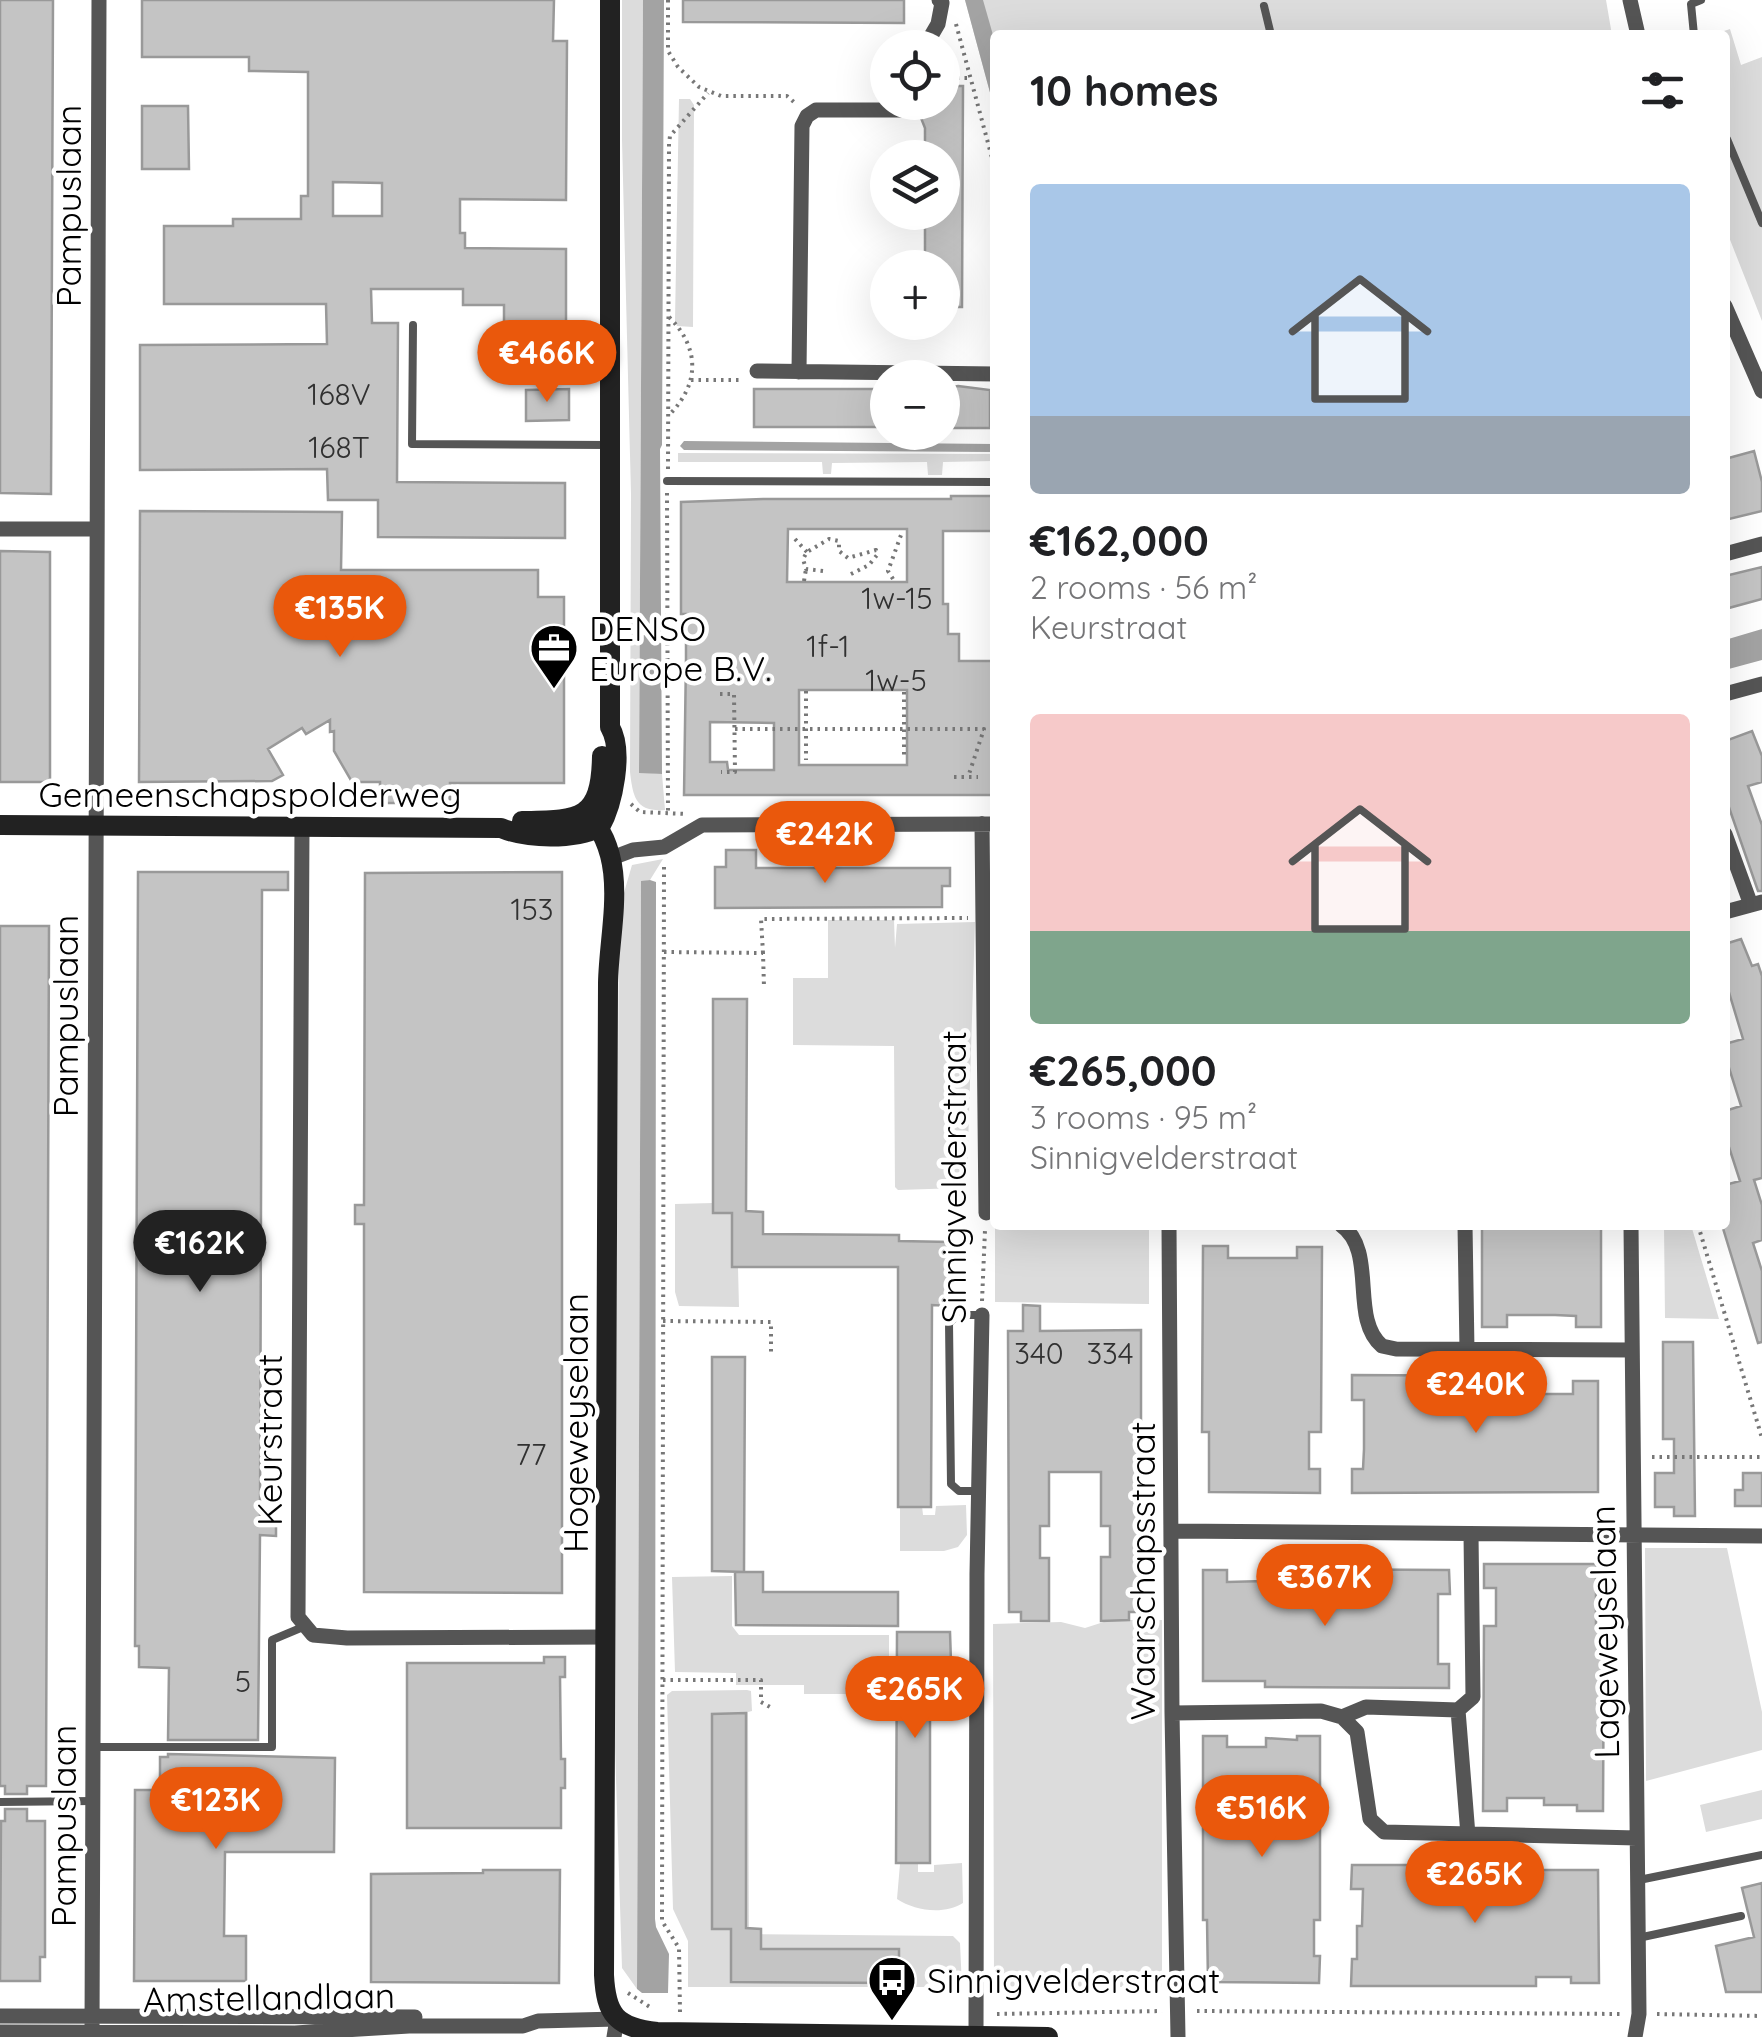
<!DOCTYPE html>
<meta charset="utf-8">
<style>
:root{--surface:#fff;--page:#f6f6f6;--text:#202124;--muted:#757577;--accent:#ea580c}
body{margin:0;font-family:Quicksand,sans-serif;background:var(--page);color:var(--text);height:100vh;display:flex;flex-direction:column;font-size:38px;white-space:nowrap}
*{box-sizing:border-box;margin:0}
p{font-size:32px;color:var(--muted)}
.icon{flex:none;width:55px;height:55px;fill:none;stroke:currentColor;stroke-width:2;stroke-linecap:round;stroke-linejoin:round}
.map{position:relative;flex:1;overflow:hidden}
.side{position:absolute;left:990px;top:30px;width:740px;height:1200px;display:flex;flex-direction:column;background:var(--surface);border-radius:10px;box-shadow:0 10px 40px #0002}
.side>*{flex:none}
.fabs{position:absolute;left:870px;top:30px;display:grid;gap:20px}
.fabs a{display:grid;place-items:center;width:90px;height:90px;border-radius:50%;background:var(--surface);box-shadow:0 10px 40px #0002;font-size:50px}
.price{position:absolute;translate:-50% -85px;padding:0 22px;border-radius:35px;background:var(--accent);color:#fff;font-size:32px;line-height:65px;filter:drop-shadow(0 2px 5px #0008)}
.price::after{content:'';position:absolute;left:50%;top:60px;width:30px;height:22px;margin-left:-15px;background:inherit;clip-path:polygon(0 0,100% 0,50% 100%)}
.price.active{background:#222;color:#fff}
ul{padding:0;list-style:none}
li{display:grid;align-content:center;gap:20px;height:530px;padding:0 40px}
li span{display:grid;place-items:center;height:310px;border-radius:10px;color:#555}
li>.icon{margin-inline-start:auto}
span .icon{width:180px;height:180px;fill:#fffc;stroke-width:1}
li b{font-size:42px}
h2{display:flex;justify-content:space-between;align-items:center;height:120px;padding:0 40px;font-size:42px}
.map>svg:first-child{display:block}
.green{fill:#dcdcdc}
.water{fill:#a3a3a3}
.building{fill:#c4c4c4;stroke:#999;stroke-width:2.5;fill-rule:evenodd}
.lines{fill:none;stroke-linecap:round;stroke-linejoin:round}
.path{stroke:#777;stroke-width:4;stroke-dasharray:2.5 5;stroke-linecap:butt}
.lane{stroke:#555;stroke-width:8}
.street{stroke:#555;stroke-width:15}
.secondary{stroke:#222;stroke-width:20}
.labels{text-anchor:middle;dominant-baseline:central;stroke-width:9;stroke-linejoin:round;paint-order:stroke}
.number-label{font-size:30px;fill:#313131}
.street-label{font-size:35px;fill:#000;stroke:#fff}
.poi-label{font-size:35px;fill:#000;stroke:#fff;text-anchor:start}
</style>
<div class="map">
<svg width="1762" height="2037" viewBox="0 0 1762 2037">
<rect width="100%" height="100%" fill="#fff"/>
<!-- green -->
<path class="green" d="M622 0H643L639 772 662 774 665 810C636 812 633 798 630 772L631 494 622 140Z
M965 0H1606L1612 35H995V111Z
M1730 29 1741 65 1762 57V321L1725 227V35H1712Z
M679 99H690L694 105 693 327 677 326 675 321Z
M678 453 995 454V461L943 462 942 475H928L927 462 832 463 831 474H823L822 462H678Z
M663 859 650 880 641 882 637 1989 622 1968 614 1716 619 910 632 865Z
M828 920H894L895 948 897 924 975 922 967 1178 960 1188 898 1190 895 1187 894 1046 793 1045V978H828Z
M713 1203V1211H732L733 1266 738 1268 739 1307 679 1306 675 1292V1204Z
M995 1225H1149V1304L995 1302Z
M1664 1225H1691L1719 1319 1665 1318Z
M966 1505 967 1535 958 1547 944 1551H900V1506H922L923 1515H935L936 1506Z
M1645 1548H1727L1762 1712V1750L1646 1781Z
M732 1576V1626L739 1635H889V1694H804V1685H736V1673L675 1672 672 1577Z
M1110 1620H1162V1987H994L993 1624 1061 1622 1085 1628Z
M747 1690 751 1691 752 1711 748 1712 749 1934 953 1936 960 1943 962 1987H688V1941L673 1909 667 1695 672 1691Z
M1762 1790V1819L1706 1832 1700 1805Z
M918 1863V1872H934V1865L962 1863 963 1903C944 1915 915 1911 897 1899L900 1864Z"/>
<!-- water -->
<path class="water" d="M643 0H664L662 445 660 449 662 774 639 773Z
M965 0H983L995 42V111Z
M684 441 995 444V452L684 450 680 446Z
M1762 629V660L1725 670V640Z
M650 880 656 882 655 1919 656 1927 669 1954 668 1993H642L637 1989 641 881Z"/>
<!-- building -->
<path class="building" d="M0 0H53L51 494 0 493Z
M142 0H554L553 41H567L566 200 460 199V233H465V248L566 249V347H531V355L489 354V336H504V305H463V289H371L372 323H398L397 482 565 483V538L378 537V500H328L327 469 140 470V345L327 344 326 304H164V226H233V219H301V196H308V72L249 71V57H142ZM333 182 382 183V216H333Z
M683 0H904V23L683 22Z
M942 86H963L962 307H942V268H925V212H942V158H925V128L921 118 925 102H942Z
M142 106H188L189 169H142Z
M958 386 990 390V428H942V389Z
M569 389V420L526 421V390Z
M754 389H888V427H754Z
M1754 451 1762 482V511L1725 520V459Z
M951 496H995V531H943V604H948V634H959V661H995V795H684L686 658V614H681V502L763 499H951ZM788 529H907V582H787ZM799 690H907V765H799ZM710 722 774 723V770H728L727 762H710Z
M140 511 342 512 341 570H538V597H564V783H450V803H380V782H352L334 751V731L330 732V720L306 734 302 728 268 749 283 775 272 781 139 782Z
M0 551 50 552V782H0Z
M1762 567V599L1725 609V576Z
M1752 731 1762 756V782L1748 786 1762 825V891H1758L1725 796V741Z
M726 850H756V868H950V886H942V907L715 908V867H726Z
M138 872H288V890H262L260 1519 276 1520V1536L260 1535 258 1740H168L169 1668 139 1667V1646H135Z
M562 872V1593L364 1592V1224H355V1205H364L365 873Z
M0 926H49L46 1786H27V1794H5V1786H0Z
M1741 939 1752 966 1758 964 1762 976V1178L1754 1180 1762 1205V1240L1753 1243 1762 1271V1342L1758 1343 1722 1225H1725V1185L1740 1181 1728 1144 1725 1145V1111L1741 1106 1725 1055V1044L1743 1039 1725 979V944Z
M713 999H747L746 1211 763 1212V1234L899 1235V1241L951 1242 950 1306 932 1305 931 1507H898V1267H732V1213H713Z
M1482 1225H1507V1228L1601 1225V1327H1576V1316L1555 1315H1507V1327H1482Z
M1203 1246H1228V1258H1297V1247H1322L1321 1432H1309V1469H1320V1493L1209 1492V1432H1202Z
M1023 1305 1040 1306V1331L1141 1330V1612H1129V1620L1101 1621V1557H1110V1526H1101V1472H1049V1526H1040V1558H1049V1621H1021V1612H1009L1008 1331H1023Z
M1663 1342H1693L1695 1516H1674V1507H1655V1473H1674V1439H1663Z
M712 1357H745L744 1572 712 1571Z
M1352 1375 1536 1376V1394H1573V1381H1598V1492L1352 1493V1469H1363L1364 1449V1400H1352Z
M1743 1473H1762V1506H1735V1490H1743Z
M1484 1564H1596V1626H1604L1603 1811H1577V1805H1544V1798H1507V1811H1483L1484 1626H1496V1588H1484Z
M1265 1569 1449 1570 1450 1594H1438V1664H1449V1688L1265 1687V1681H1203V1570H1227V1582L1265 1581Z
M735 1572H763V1592H898V1626L736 1625Z
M897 1632H950L951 1662H930V1863H896Z
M544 1657H565V1677H560L561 1759H565V1788H561V1828H407V1663H544Z
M746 1713V1928L761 1929V1949H899V1983L731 1982V1929H712V1714Z
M1203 1736H1227V1747H1266V1738L1297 1740V1736H1320V1920H1314V1956H1320L1319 1983 1208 1982 1207 1920H1203Z
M168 1754 335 1758 334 1852H225L224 1936H246V1981H134L135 1790H160V1757H168Z
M5 1809H27V1821H45V1957H40V1981H0L1 1821H5Z
M1352 1865H1536V1870H1598L1599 1983H1571V1977H1536V1986H1351L1352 1959H1357V1926H1362L1363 1889H1351Z
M483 1870H560L559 1983 371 1982V1874L483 1873Z
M1762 1883V1992H1726L1716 1946 1754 1937 1742 1888Z"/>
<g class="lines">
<!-- path -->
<path class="path" d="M668 0V51L678 67 699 87 721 96H787L795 103
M956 24 995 169
M942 78H970
M669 317C700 348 700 384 669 415
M691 380H742
M668 469 669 144 670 136 708 93
M667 493 668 812
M795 539 807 552
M823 571 806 569 803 559 807 552 829 539 839 541V551L848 558 876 550 877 555 869 565 849 575
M893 579 888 571 901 535
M804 581 806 569
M806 691V760
M904 692V759
M720 694H734L735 772H721
M735 729H984L968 777
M954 777H978
M631 804 640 812 687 814
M664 867 662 1921 679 1948 680 2012
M664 952 763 953 764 987
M763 953 761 919 968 918
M1698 1225 1762 1438
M982 1301 985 1230
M663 1321 771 1322V1352
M1652 1457H1762
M663 1680H761V1702L770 1707
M628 1993 653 2009
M1197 2011 1622 2014
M997 2014 1162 2011
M1657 2014 1762 2016"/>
<!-- lane -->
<path class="lane" d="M1264 6 1271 35
M1694 35 1691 4 1701 0
M1727 139 1762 223
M413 325 412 444 608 445
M667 481 995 482
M978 1491H959L951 1484 949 1323 958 1315H982
M93 1747H272V1640L303 1627
M0 1802 93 1801
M1639 1880 1762 1855
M1638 1938 1741 1916"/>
<!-- street -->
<path class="street" d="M1630 0 1638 35
M924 48 938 24 942 3 939 0
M1725 306 1762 391
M757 371 995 374
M799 372 802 126 807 116 816 110H904L905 102
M0 529H96
M1725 554 1762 544
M1725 694 1762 684
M982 824 986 1213
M302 826 298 1617 313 1635 347 1638 607 1637
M1725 834 1751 905
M612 858 633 850 664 847 702 825 995 824
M1725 912 1762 902
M1169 1225 1172 1713 1178 2037
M1341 1225C1378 1251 1349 1318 1382 1346L1396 1349 1631 1350
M1465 1225 1467 1350
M1631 1225 1639 2014 1635 2037
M1172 1531 1762 1536
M1458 1710 1468 1835
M1172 1713 1321 1711 1342 1717 1357 1732 1370 1819 1384 1832 1637 1838
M1342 1717 1366 1707 1458 1710 1473 1697 1471 1534
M0 2016 415 2017
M0 2032 295 2033 409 2026H523L538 2021 617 2019 614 2037
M92 2037 99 0
M976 2037 977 1574 982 1315"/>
<!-- secondary -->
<path class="secondary" d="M586 812C631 858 609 926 608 983L604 1975C606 2015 616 2027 657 2032L1048 2037
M522 821C579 820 601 821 602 756
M0 825 501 828C527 839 574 840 600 827
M600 827C613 804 624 751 610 727V0"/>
</g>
<!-- icons -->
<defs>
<g id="office-pin" transform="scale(2.5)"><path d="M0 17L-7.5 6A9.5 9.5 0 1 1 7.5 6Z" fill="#000" stroke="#fff"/><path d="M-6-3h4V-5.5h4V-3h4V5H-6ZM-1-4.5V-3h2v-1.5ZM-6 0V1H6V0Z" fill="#fff"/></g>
<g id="bus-pin" transform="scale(2.5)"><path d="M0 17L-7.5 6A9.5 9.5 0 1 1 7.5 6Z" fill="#000" stroke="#fff"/><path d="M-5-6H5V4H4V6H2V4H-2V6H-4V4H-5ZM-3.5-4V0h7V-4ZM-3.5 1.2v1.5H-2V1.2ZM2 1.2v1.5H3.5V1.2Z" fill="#fff"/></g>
</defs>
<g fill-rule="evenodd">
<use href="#office-pin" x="554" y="648"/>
<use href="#bus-pin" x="892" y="1980"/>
</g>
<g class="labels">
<!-- number labels -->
<g class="number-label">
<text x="339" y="394">168V</text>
<text x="339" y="447">168T</text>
<text x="897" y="598">1w-15</text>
<text x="828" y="646">1f-1</text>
<text x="896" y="680">1w-5</text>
<text x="532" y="909">153</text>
<text x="1039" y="1353">340</text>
<text x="1110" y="1353">334</text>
<text x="531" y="1454">77</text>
<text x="243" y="1681">5</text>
</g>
<!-- street labels -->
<g class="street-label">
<text transform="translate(68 206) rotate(-90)">Pampuslaan</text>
<text x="250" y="794">Gemeenschapspolderweg</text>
<text transform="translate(65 1016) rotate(-90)">Pampuslaan</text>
<text transform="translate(953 1177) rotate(-90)">Sinnigvelderstraat</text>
<text transform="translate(575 1423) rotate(-90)">Hogeweyselaan</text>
<text transform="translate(269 1440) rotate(-90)">Keurstraat</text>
<text transform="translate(1142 1571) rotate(-90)">Waarschapsstraat</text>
<text transform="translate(1604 1632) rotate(-91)">Lageweyselaan</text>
<text transform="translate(63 1826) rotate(-90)">Pampuslaan</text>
<text transform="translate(269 1997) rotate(-1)">Amstellandlaan</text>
</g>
<!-- poi labels -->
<g class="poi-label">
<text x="589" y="628">DENSO<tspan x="589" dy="40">Europe B.V.</tspan></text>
<text x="927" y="1980">Sinnigvelderstraat</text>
</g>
</g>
</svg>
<div class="fabs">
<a><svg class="icon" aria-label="locate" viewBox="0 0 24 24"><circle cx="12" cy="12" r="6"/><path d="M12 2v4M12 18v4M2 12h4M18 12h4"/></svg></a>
<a><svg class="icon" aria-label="layers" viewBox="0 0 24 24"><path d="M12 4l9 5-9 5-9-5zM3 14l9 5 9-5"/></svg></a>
<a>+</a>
<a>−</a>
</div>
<b class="price" style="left:547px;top:405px">€466K</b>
<b class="price" style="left:340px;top:660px">€135K</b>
<b class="price" style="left:825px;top:886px">€242K</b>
<b class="price active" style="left:200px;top:1295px">€162K</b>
<b class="price" style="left:1476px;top:1436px">€240K</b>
<b class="price" style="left:1325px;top:1629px">€367K</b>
<b class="price" style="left:915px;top:1741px">€265K</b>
<b class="price" style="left:216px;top:1852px">€123K</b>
<b class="price" style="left:1262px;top:1860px">€516K</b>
<b class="price" style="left:1475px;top:1926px">€265K</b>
<section class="side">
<h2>10 homes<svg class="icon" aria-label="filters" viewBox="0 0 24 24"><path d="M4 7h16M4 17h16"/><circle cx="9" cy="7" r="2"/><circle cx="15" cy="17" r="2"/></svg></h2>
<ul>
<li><span style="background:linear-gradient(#a9c7e8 75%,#9aa5b1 0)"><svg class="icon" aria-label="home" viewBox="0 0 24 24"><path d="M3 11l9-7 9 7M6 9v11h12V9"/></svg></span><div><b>€162,000</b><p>2 rooms · 56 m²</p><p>Keurstraat</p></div></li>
<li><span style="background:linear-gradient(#f6c9c9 70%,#7fa58c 0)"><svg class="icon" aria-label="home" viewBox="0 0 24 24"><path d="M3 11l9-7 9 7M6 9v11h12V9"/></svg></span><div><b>€265,000</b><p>3 rooms · 95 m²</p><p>Sinnigvelderstraat</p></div></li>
</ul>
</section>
</div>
